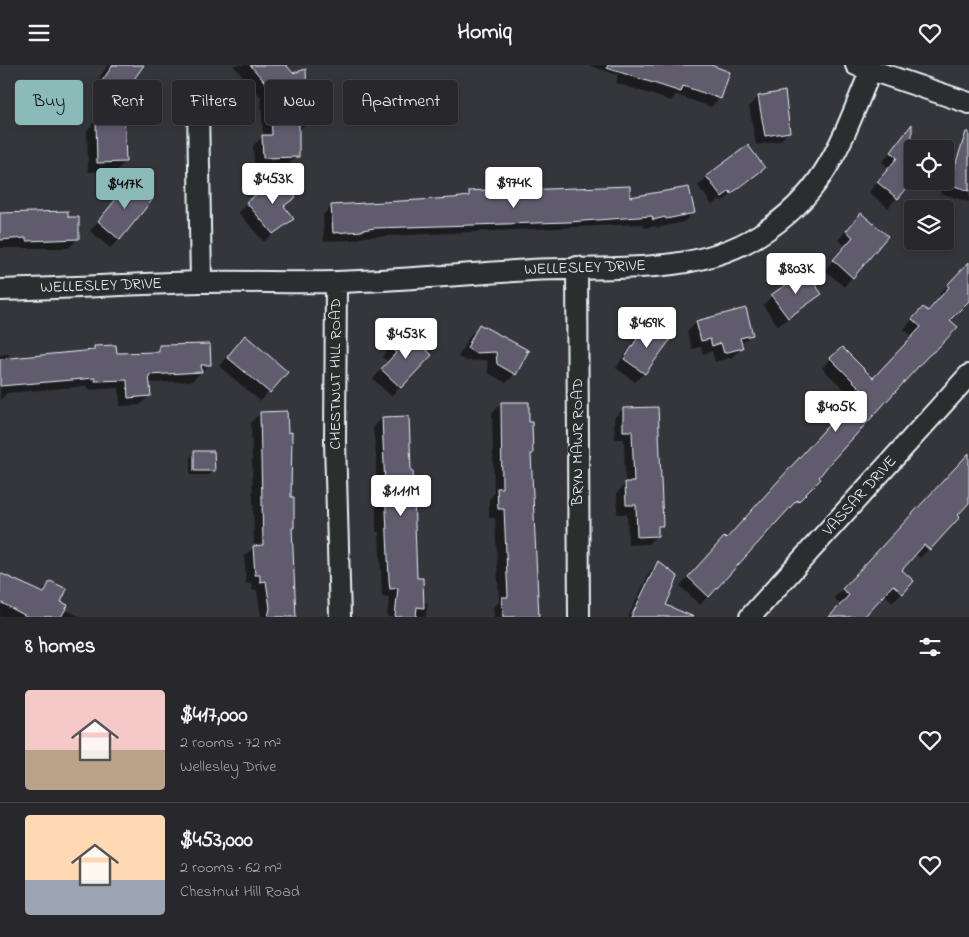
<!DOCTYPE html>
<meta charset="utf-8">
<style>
:root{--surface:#28282c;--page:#303034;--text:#f1f3f6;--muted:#a5a6a9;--line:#444448;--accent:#8bbbb9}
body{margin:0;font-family:"Indie Flower",sans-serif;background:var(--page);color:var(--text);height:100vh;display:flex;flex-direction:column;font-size:19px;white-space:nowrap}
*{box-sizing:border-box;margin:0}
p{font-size:16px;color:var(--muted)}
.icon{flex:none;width:28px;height:28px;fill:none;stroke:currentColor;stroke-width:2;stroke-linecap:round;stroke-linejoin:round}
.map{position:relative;height:552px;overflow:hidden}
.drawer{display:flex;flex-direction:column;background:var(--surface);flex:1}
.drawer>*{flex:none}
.banner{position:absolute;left:15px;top:15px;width:500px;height:45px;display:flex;gap:10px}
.fabs{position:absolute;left:904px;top:75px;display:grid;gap:10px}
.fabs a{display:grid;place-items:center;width:50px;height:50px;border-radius:5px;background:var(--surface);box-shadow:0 2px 8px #0003,0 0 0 1px var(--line);font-size:25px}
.price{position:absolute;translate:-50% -42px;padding:0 11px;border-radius:5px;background:#fff;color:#222;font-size:16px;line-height:32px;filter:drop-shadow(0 1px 2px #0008)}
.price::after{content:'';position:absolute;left:50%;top:30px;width:15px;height:11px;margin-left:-8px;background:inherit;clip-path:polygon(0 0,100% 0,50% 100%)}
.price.active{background:var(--accent);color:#111}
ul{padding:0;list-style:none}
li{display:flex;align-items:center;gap:15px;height:125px;padding:0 25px}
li+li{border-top:1px solid var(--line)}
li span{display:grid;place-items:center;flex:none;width:140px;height:100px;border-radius:5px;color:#555}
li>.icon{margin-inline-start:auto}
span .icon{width:60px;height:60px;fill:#fffc;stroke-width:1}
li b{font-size:21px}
h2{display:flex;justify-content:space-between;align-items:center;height:60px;padding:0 25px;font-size:21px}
.chip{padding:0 18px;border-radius:5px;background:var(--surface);box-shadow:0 2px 8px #0003,0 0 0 1px var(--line);font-size:18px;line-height:45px}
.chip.active{background:var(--accent);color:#111}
header{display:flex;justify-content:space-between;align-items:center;height:65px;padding:0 25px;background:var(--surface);font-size:22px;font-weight:700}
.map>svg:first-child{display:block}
.shadow{fill:#0007}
.building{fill:#615c6e;stroke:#e8f1f8}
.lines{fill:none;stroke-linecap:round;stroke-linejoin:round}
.street-casing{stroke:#e8f1f8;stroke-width:24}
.street{stroke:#2a2d2e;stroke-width:20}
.labels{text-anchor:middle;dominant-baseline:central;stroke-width:5;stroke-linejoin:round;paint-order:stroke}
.street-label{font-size:16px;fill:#e8f1f8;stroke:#2a2d2e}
</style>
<header><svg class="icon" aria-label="menu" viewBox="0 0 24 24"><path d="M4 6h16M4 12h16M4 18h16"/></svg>Homiq<svg class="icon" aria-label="heart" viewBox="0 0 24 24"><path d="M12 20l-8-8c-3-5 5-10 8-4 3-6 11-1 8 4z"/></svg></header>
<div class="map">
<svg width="969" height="552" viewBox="0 0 969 552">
<rect width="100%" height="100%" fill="#35363b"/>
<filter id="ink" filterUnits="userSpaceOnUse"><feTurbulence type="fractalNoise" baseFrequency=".02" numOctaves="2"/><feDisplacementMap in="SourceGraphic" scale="10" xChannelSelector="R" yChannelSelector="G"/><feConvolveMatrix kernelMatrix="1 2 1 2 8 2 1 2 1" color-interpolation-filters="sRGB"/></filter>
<g filter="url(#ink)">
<!-- shadow -->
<path class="shadow" d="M108 0H142L113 39 94 25 99 18 97 16Z
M233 0H285L307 57 297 67V91L288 100 254 101 253 81 263 71 261 32Z
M588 0H706L720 33 711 42 676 30 671 36 616 18 618 10Z
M758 32 789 66 780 76 756 80 749 41Z
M102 47 125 56V97L116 106 88 107 87 66Z
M905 71 921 84H912V115L888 143 869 127 889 103 882 97Z
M957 95 969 99V137L940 128 948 104Z
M763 103 722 137 720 134 712 140 698 121 707 112Z
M280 113 294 132 284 142 292 153 264 177 238 147Z
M521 126 629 134 693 148 684 157 657 163 656 161 644 163 643 159 365 172 352 175 324 176 323 150 332 141 464 133 470 127 485 132 517 130Z
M122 127 120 174 110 183 90 166Z
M0 149 67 154 78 173 69 183H0Z
M852 159 886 171 844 222 825 205 845 181 838 175Z
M969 199V234L949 255 937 282 920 297 817 412 819 414 787 444 700 540 680 521 715 483 725 475 853 333 822 303 842 283 873 315 913 272 904 264 915 252 927 247 941 231 939 229Z
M820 229 778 261 763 240 772 231Z
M745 244 752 269 741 279 742 283 732 292 715 297 712 286 703 289 701 282 692 284 687 267 696 258Z
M647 260 644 308 635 317 616 303 638 269Z
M479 261 528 286 515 309 506 318 488 308 487 295 466 296 458 292 470 270Z
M396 276 400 322 391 331 373 314 388 297 382 292Z
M236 281 286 307 260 336 219 301Z
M95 282 116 290 153 289 159 282 210 299 192 316 149 318V331L140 340 120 341 119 323 87 325V321L7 328 0 335V290L9 289V294L90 287Z
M501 339 529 390 537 552H494L493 542 499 537 495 453H489V434L494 429 492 348Z
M656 343 662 460 657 465V470L648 479 628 480 627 449H617V428L625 419 624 374H615L614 353 623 344Z
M260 348 290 433 293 463 291 465 295 552H261L257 525H252L251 518 246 519 244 491 254 482 251 357Z
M382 353 416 514 422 536 428 538 425 552H387L389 532H382L379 467H376V390L373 363Z
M194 388 214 405 209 410H190V392Z
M969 390V428L956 450 958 452 920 493 915 489 900 506 902 528 893 537 883 529 863 552H830L841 540 834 533Z
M658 498 664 541 675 552H628L650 506Z
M0 509 40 528 50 517 64 544 81 552H0Z"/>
<!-- building -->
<path class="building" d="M113 0H144L123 30 102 16Z
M250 0H286L293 8 306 4 308 58H299V92L263 93 262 70H272L270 23Z
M608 0H711L730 7 721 34 683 21 681 27 607 3Z
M785 26 790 67 765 71 758 31Z
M124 45 126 97 97 98 96 56H102V46Z
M912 59V117L898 134 877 117 897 93 891 87Z
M966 67H969V126L949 119Z
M748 80 765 103 731 129 730 126 722 132 706 111Z
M281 111 296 132 284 141 294 154 273 169 246 137Z
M131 116 153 134 120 175 98 156Z
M630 121V132L689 122 695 148 666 154 665 152 653 155 652 151 569 157 375 163 362 165V166L333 168 331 140 453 133 469 131V126L486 125V131L520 129V125Z
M68 146V152H79V174L26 176V173L0 175V148Z
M861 148 888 171 853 213 833 195 853 172 846 166Z
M969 197V236L950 255 958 262 938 283 928 291 831 397 819 412 821 414 798 437 797 435 709 532 688 512 724 472 726 474 861 324 830 293 842 282 873 313 921 262 912 254 923 242 928 246 949 222 947 220Z
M805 206 822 229 788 253 771 230Z
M746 243 753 270 740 273 743 283 724 288 721 278 712 281 710 274 701 276 696 256Z
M647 258 670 275 645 309 624 294Z
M479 259 530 286H526L528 287 516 310 497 299 496 287 475 288 467 283Z
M405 266 432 290 401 323 381 304 396 288 390 282Z
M245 270 288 307 270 328 227 292Z
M210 279 211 300H201L202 307 149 310 151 331 128 333 127 315 95 316V313L0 321V294L94 285V281L116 280 117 288 159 287V280Z
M501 337H529V357H532L533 389H531L539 552H503L502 532H508L504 444H498L497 423H502Z
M658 342 663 461H658V471L637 472 636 440H626L625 417H634L632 366H623V343Z
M287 346 288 368 292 367 291 432H294V463H292L296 552H268L270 543 266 516 260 517V510H255L253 481 263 480 260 347Z
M409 351 411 406H413L417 513H423L424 543 417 542 416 552H395L398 523 390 524 389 515 382 352Z
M194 386H214L215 406H194Z
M969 388V438L958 450 960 452 930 485 924 480 902 505 914 516 903 529 893 520 864 552H829L849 530 842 524Z
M658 496 678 512 666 540 694 552H631Z
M0 508 44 528 50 516 67 524 61 537 68 540 61 552H28L0 537Z"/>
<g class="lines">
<!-- street casing -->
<g class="street-casing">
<path id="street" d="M856 0 969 38
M198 43 201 217
M577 202 579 552
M336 217 335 376 340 552
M0 225C67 223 133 219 200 217 245 216 291 218 336 217 401 215 466 209 531 205 605 201 693 212 759 170 827 128 842 74 871 5
M750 552 969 310"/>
</g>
<!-- street -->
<use href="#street" class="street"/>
</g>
</g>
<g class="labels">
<!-- street labels -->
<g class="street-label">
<text transform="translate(585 203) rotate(-2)">WELLESLEY DRIVE</text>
<text transform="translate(101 221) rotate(-2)">WELLESLEY DRIVE</text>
<text transform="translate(336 309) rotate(-90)">CHESTNUT HILL ROAD</text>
<text transform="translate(578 377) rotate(-90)">BRYN MAWR ROAD</text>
<text transform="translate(860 431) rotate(-48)">VASSAR DRIVE</text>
</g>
</g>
</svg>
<div class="fabs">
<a><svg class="icon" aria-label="locate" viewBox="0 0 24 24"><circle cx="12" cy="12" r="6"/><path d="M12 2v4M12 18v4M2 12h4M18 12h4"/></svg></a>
<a><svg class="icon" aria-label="layers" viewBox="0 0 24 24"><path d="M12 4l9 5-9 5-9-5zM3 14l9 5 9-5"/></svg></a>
</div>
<b class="price" style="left:273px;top:140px">$453K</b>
<b class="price" style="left:514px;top:144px">$974K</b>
<b class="price active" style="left:125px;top:145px">$417K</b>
<b class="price" style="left:796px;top:230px">$803K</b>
<b class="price" style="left:647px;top:284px">$469K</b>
<b class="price" style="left:406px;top:295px">$453K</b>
<b class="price" style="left:836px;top:368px">$405K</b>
<b class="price" style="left:401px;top:452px">$1.11M</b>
<div class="banner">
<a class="chip active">Buy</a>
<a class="chip">Rent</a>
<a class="chip">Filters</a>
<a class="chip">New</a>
<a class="chip">Apartment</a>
</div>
</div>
<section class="drawer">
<h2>8 homes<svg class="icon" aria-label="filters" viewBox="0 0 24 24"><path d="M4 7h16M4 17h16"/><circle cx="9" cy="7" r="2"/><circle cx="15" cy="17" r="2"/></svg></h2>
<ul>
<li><span style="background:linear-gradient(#f6c9c9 60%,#b9a48a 0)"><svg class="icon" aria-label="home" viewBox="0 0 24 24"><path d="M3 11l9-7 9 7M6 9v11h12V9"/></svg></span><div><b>$417,000</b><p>2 rooms · 72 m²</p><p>Wellesley Drive</p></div><svg class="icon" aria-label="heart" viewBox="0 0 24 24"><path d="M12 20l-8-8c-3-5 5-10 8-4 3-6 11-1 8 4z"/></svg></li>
<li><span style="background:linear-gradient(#ffd9b3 65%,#9aa5b1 0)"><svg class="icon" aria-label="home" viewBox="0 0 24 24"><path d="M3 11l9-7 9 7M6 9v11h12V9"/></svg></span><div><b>$453,000</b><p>2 rooms · 62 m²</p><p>Chestnut Hill Road</p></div><svg class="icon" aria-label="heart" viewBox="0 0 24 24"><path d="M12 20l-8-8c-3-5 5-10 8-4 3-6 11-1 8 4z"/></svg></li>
</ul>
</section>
